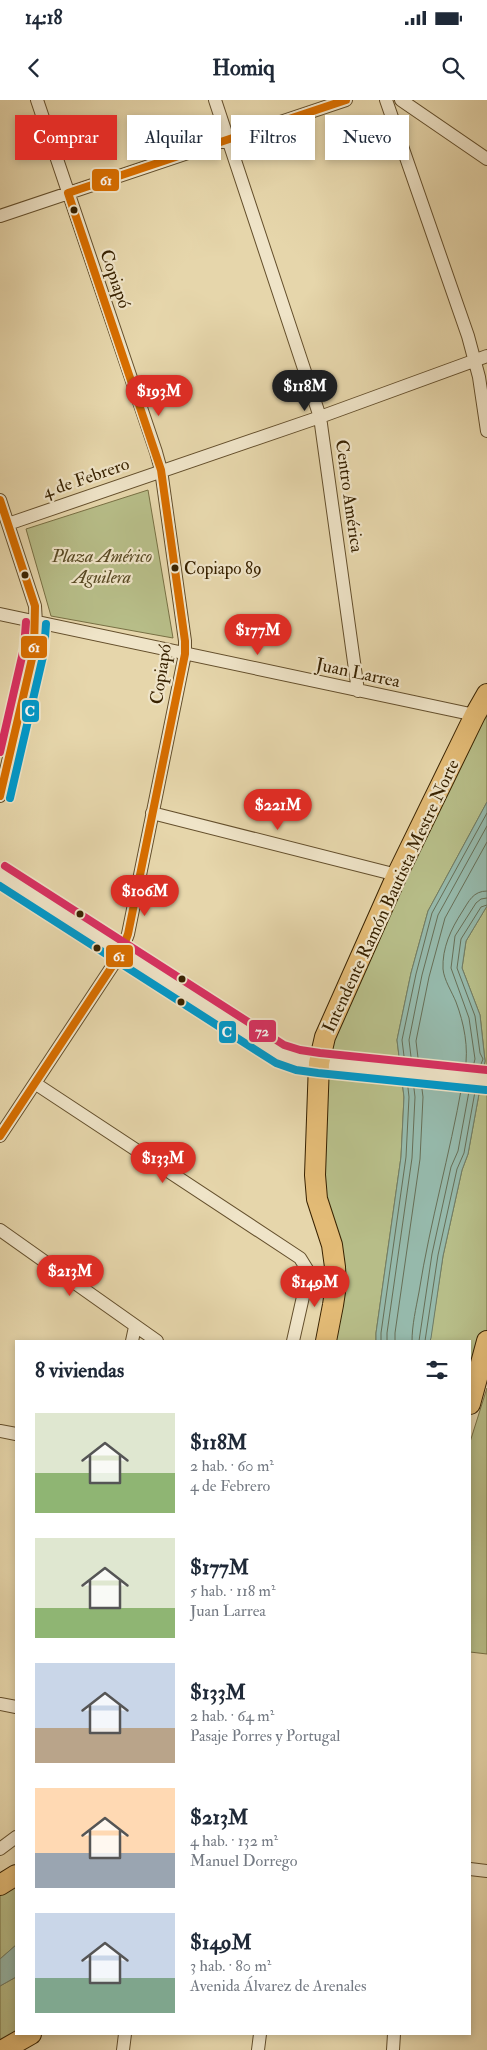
<!DOCTYPE html>
<html lang="es">
<meta charset="utf-8">
<style>
:root{--surface:#fff;--page:#f6f6f7;--text:#1f2937;--muted:#747a83;--accent:#d93025}
body{margin:0;font-family:"IM FELL Double Pica",serif;background:var(--page);color:var(--text);height:100vh;display:flex;flex-direction:column;font-size:19px;white-space:nowrap}
*{box-sizing:border-box;margin:0}
p{font-size:16px;color:var(--muted)}
.icon{flex:none;width:28px;height:28px;fill:none;stroke:currentColor;stroke-width:2;stroke-linecap:round;stroke-linejoin:round}
.map{position:relative;flex:1;overflow:hidden}
.details{position:absolute;left:15px;top:1240px;width:456px;height:695px;display:flex;flex-direction:column;background:var(--surface);border-radius:0px;box-shadow:0 2px 8px #0003}
.details>*{flex:none}
.banner{position:absolute;left:15px;top:15px;width:458px;height:45px;display:flex;gap:10px}
.price{position:absolute;translate:-50% -42px;padding:0 11px;border-radius:18px;background:var(--accent);color:#fff;font-size:16px;line-height:32px;filter:drop-shadow(0 1px 2px #0008)}
.price::after{content:'';position:absolute;left:50%;top:30px;width:15px;height:11px;margin-left:-8px;background:inherit;clip-path:polygon(0 0,100% 0,50% 100%)}
.price.active{background:#222;color:#fff}
ul{padding:0;list-style:none}
li{display:flex;align-items:center;gap:15px;height:125px;padding:0 20px}
li span{display:grid;place-items:center;flex:none;width:140px;height:100px;border-radius:0px;color:#555}
li>.icon{margin-inline-start:auto}
span .icon{width:60px;height:60px;fill:#fffc;stroke-width:1}
li b{font-size:21px}
h2{display:flex;justify-content:space-between;align-items:center;height:60px;padding:0 20px;font-size:21px}
.pill{padding:0 18px;border-radius:0px;background:var(--surface);box-shadow:0 2px 8px #0003;font-size:18px;line-height:45px}
.pill.active{background:var(--accent);color:#fff}
.status{display:flex;justify-content:space-between;align-items:center;height:35px;padding:0 25px;background:var(--surface);direction:ltr}
.status svg{height:14px;fill:currentColor}
header{display:flex;justify-content:space-between;align-items:center;height:65px;padding:0 20px;background:var(--surface);font-size:22px;font-weight:700}
.map>svg:first-child{display:block}
.green{fill:#b7bd88;stroke:#787044}
.water{fill:#96b9ab;stroke:#707d67}
.lines{fill:none;stroke-linecap:round;stroke-linejoin:round}
.shore{stroke:#676e56;stroke-width:1}
.minor-casing{stroke:#644f2c;stroke-width:14}
.primary-casing{stroke:#382201;stroke-width:22}
.minor{stroke:#efe4c8;stroke-width:12}
.primary{stroke:#e3bb76;stroke-width:20}
.bus-1-casing{stroke:#efe4c8;stroke-width:11}
.bus-2-casing{stroke:#efe4c8;stroke-width:11}
.bus-3-casing{stroke:#efe4c8;stroke-width:11}
.bus-1{stroke:#d76e00;stroke-width:8}
.bus-2{stroke:#0099cb;stroke-width:8}
.bus-3{stroke:#d93062;stroke-width:8}
.bus-dot{fill:#382201;stroke:#efe4c8;stroke-width:2}
.labels{text-anchor:middle;dominant-baseline:central;stroke-width:4.5;stroke-linejoin:round;paint-order:stroke}
.bus-label{font-size:17px;fill:#382201;stroke:#efe4c8;text-anchor:start}
.street-label{font-size:18px;fill:#382201;stroke:#efe4c8}
.park-label{font-size:18px;font-style:italic;fill:#584923;stroke:#efe4c8}
.line-badge{stroke:#efe4c8;stroke-width:2}
.badge-label{font-size:14px;text-anchor:middle;font-weight:bold;fill:#fff}
</style>
<div class="status"><b>14:18</b><svg viewBox="0 0 49 12"><path d="M0 12V9h3v3zM5 12V6h3v6zM10 12V3h3v9zM15 12V0h3v12zM26 1h20v11H26zM47 4h2v5h-2z"/></svg></div>
<header><svg class="icon" aria-label="back" viewBox="0 0 24 24"><path d="M15 5l-7 7 7 7"/></svg>Homiq<svg class="icon" aria-label="search" viewBox="0 0 24 24"><circle cx="10" cy="10" r="6"/><path d="M15 15l6 6"/></svg></header>
<div class="map">
<svg width="487" height="1950" viewBox="0 0 487 1950">
<rect width="100%" height="100%" fill="#e6d6ab"/>
<filter id="stains"><feTurbulence type="fractalNoise" baseFrequency=".004" numOctaves="4"/><feColorMatrix values="0 0 0 0 .2 0 0 0 0 .09 0 0 0 0 .02 0 0 0 .5 -.17"/></filter>
<radialGradient id="worn" r=".72"><stop offset=".6" stop-color="#630" stop-opacity="0"/><stop offset="1" stop-color="#630" stop-opacity=".3"/></radialGradient>
<!-- green -->
<path class="green" d="M148 390 173 538 51 516 26 429Z
M487 594V702L428 811 411 873 397 940 404 997 401 1057 376 1233V1241H326L333 1205 317 1099 319 963Z
M487 806V1241L470 1304V1241H430L443 1156 462 1070 468 1054 485 961 480 915 462 868 466 841Z
M487 1288V1554L470 1552V1342Z
M16 1775V1845L0 1859V1785Z
M16 1877V1934L0 1950V1886Z"/>
<!-- water -->
<path class="water" d="M487 702V806L466 841 462 868 480 915 485 961 468 1054 462 1070 443 1156 431 1238 430 1241H376V1233L401 1057 404 997 397 940 411 873 428 811Z
M16 1845V1877L0 1886V1859Z"/>
<g class="lines">
<!-- shore -->
<path class="shore" d="M405 964 402 940 416 874 432 813 487 713
M412 965 409 940 422 875 438 815 487 726
M419 966 416 941 429 877 445 818 487 742
M465 970C469 948 464 923 456 902 452 892 444 880 443 869 442 848 451 829 462 812 469 801 473 791 487 791
M472 971 475 959 469 918 451 868 455 836 476 803 481 799 487 798
M478 972 483 959 480 953 475 916 457 868 461 839 481 807 487 805
M381 1241V1233L406 1057 409 997 407 979
M387 1241V1233L412 1058 415 997 413 980
M395 1241V1233L420 1059 423 997 421 981
M412 1241C412 1225 416 1208 419 1192 430 1122 450 1054 462 985
M419 1241 432 1154 451 1067 458 1051 470 986
M425 1241 438 1155 457 1069 464 1053 476 986"/>
<!-- minor casing -->
<g class="minor-casing">
<path id="minor" d="M215 0 320 317 358 591
M386 0 468 236 479 277 487 331
M401 0 487 59
M0 116 346 0
M0 400 35 506 36 523 34 550 0 696
M8 424 320 317 487 256
M0 514 475 615
M152 713 397 775
M0 774 280 954 298 960 319 963 487 980
M36 984 300 1158 308 1171 307 1179 293 1241
M0 1036 121 853 128 834 185 554V541L161 370 156 352 37 0
M0 1130 157 1241
M132 1241 135 1227
M0 1331 16 1334
M0 1604 16 1607
M0 1749 16 1737
M470 1769 487 1771
M123 1950 125 1934
M258 1950 260 1934
M393 1950 394 1934"/>
</g>
<!-- primary casing -->
<g class="primary-casing">
<path id="primary" d="M326 1241 333 1205 336 1185 335 1167 332 1145 317 1099 315 1075 319 963 325 937 397 775 475 615 487 594
M470 1304 487 1241
M0 1785 16 1775
M3 1950 31 1934"/>
</g>
<!-- minor -->
<use href="#minor" class="minor"/>
<!-- primary -->
<use href="#primary" class="primary"/>
<!-- bus-1 casing -->
<g class="bus-1-casing">
<path id="bus-1" d="M0 400 35 506 34 550 0 696
M0 1036 121 853 128 834 185 554V541L161 370 68 93 346 0"/>
</g>
<!-- bus-2 casing -->
<g class="bus-2-casing">
<path id="bus-2" d="M10 698 44 552 46 524
M0 786 276 963 296 970 318 973 486 990"/>
</g>
<!-- bus-3 casing -->
<g class="bus-3-casing">
<path id="bus-3" d="M0 652 24 548 26 522
M5 766 284 945 300 950 320 953 487 970"/>
</g>
<!-- bus-1 -->
<use href="#bus-1" class="bus-1"/>
<!-- bus-2 -->
<use href="#bus-2" class="bus-2"/>
<!-- bus-3 -->
<use href="#bus-3" class="bus-3"/>
</g>
<!-- markers -->
<g class="bus-dot">
<circle cx="74" cy="110" r="4.5"/>
<circle cx="175" cy="468" r="4.5"/>
<circle cx="25" cy="475" r="4.5"/>
<circle cx="80" cy="814" r="4.5"/>
<circle cx="97" cy="848" r="4.5"/>
<circle cx="182" cy="879" r="4.5"/>
<circle cx="181" cy="902" r="4.5"/>
</g>
<g class="labels">
<!-- bus labels -->
<g class="bus-label">
<text x="184" y="468">Copiapo 89</text>
</g>
<!-- street labels -->
<g class="street-label">
<text transform="translate(115 179) rotate(71)">Copiapó</text>
<text transform="translate(86 378) rotate(-19)">4 de Febrero</text>
<text transform="translate(349 396) rotate(82)">Centro América</text>
<text transform="translate(358 573) rotate(12)">Juan Larrea</text>
<text transform="translate(161 574) rotate(-81)">Copiapó</text>
<text transform="translate(391 796) rotate(-65)">Intendente Ramón Bautista Mestre Norte</text>
</g>
<!-- park labels -->
<g class="park-label">
<text x="102" y="456">Plaza Américo<tspan x="102" dy="21">Aguilera</tspan></text>
</g>
</g>
<g class="line-badge">
<rect x="91" y="68" width="29" height="24" rx="5" fill="#d76e00"/>
<rect x="20" y="535" width="28" height="24" rx="5" fill="#d76e00"/>
<rect x="21" y="599" width="19" height="24" rx="5" fill="#0099cb"/>
<rect x="105" y="844" width="29" height="24" rx="5" fill="#d76e00"/>
<rect x="248" y="919" width="29" height="24" rx="5" fill="#d93062"/>
<rect x="218" y="920" width="19" height="24" rx="5" fill="#0099cb"/>
</g>
<g class="badge-label">
<text x="106" y="85">61</text>
<text x="34" y="552">61</text>
<text x="30" y="616">C</text>
<text x="119" y="861">61</text>
<text x="262" y="936">72</text>
<text x="227" y="937">C</text>
</g>
<rect width="100%" height="100%" filter="url(#stains)"/>
<rect width="100%" height="100%" fill="url(#worn)"/>
</svg>
<b class="price active" style="left:305px;top:312px">$118M</b>
<b class="price" style="left:159px;top:317px">$193M</b>
<b class="price" style="left:258px;top:556px">$177M</b>
<b class="price" style="left:278px;top:731px">$221M</b>
<b class="price" style="left:145px;top:817px">$106M</b>
<b class="price" style="left:163px;top:1084px">$133M</b>
<b class="price" style="left:70px;top:1197px">$213M</b>
<b class="price" style="left:315px;top:1208px">$149M</b>
<div class="banner">
<a class="pill active">Comprar</a>
<a class="pill">Alquilar</a>
<a class="pill">Filtros</a>
<a class="pill">Nuevo</a>
</div>
<section class="details">
<h2>8 viviendas<svg class="icon" aria-label="filters" viewBox="0 0 24 24"><path d="M4 7h16M4 17h16"/><circle cx="9" cy="7" r="2"/><circle cx="15" cy="17" r="2"/></svg></h2>
<ul>
<li><span style="background:linear-gradient(#dfe7d0 60%,#8fb573 0)"><svg class="icon" aria-label="home" viewBox="0 0 24 24"><path d="M3 11l9-7 9 7M6 9v11h12V9"/></svg></span><div><b>$118M</b><p>2 hab. · 60 m²</p><p>4 de Febrero</p></div></li>
<li><span style="background:linear-gradient(#dfe7d0 70%,#8fb573 0)"><svg class="icon" aria-label="home" viewBox="0 0 24 24"><path d="M3 11l9-7 9 7M6 9v11h12V9"/></svg></span><div><b>$177M</b><p>5 hab. · 118 m²</p><p>Juan Larrea</p></div></li>
<li><span style="background:linear-gradient(#c9d6e8 65%,#b9a48a 0)"><svg class="icon" aria-label="home" viewBox="0 0 24 24"><path d="M3 11l9-7 9 7M6 9v11h12V9"/></svg></span><div><b>$133M</b><p>2 hab. · 64 m²</p><p>Pasaje Porres y Portugal</p></div></li>
<li><span style="background:linear-gradient(#ffd9b3 65%,#9aa5b1 0)"><svg class="icon" aria-label="home" viewBox="0 0 24 24"><path d="M3 11l9-7 9 7M6 9v11h12V9"/></svg></span><div><b>$213M</b><p>4 hab. · 132 m²</p><p>Manuel Dorrego</p></div></li>
<li><span style="background:linear-gradient(#c9d6e8 65%,#7fa58c 0)"><svg class="icon" aria-label="home" viewBox="0 0 24 24"><path d="M3 11l9-7 9 7M6 9v11h12V9"/></svg></span><div><b>$149M</b><p>3 hab. · 80 m²</p><p>Avenida Álvarez de Arenales</p></div></li>
</ul>
</section>
</div>
